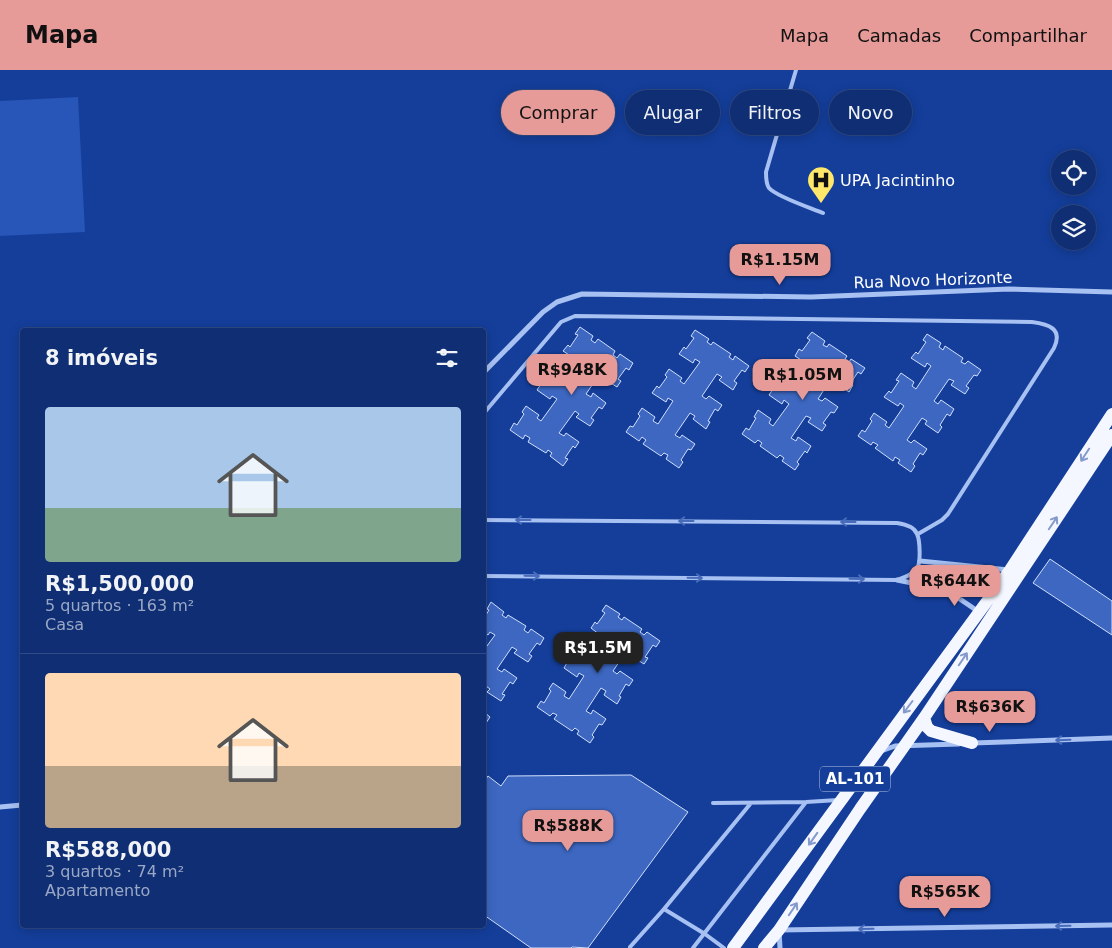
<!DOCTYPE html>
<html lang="pt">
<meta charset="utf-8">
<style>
:root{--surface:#0f2e74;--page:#1d3a7c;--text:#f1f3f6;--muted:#9ba8c5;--line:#2f4a86;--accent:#e69b98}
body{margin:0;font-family:"DejaVu Sans",sans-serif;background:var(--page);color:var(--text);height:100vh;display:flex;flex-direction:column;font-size:19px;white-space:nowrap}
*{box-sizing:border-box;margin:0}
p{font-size:16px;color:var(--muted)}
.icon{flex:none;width:28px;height:28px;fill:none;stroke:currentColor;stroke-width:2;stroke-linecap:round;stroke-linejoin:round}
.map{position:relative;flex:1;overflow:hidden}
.sheet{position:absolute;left:20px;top:258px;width:466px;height:600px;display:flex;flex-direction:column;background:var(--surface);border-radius:5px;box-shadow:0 2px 12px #0003,0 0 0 1px var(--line)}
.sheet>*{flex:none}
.banner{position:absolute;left:501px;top:20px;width:475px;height:45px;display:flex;gap:10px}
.fabs{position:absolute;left:1051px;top:80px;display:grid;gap:10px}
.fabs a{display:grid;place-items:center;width:45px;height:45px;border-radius:50%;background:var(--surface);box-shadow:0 2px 12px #0003,0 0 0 1px var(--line);font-size:25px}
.price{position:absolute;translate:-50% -42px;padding:0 11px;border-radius:10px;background:var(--accent);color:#111;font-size:16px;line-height:32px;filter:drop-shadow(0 1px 2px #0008)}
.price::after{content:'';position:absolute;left:50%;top:30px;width:15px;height:11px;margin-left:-8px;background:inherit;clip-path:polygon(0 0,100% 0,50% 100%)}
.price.current{background:#222;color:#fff}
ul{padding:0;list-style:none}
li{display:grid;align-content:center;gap:10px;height:265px;padding:0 25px}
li+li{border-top:1px solid var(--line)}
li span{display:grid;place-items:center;height:155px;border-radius:5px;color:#555}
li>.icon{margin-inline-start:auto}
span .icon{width:90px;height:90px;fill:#fffc;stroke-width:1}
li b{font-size:21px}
h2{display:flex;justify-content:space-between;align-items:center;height:60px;padding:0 25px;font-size:21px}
.pill{padding:0 18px;border-radius:22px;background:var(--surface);box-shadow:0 2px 12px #0003,0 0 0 1px var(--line);font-size:18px;line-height:45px}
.pill.current{background:var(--accent);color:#111}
header{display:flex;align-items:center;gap:30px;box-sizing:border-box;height:70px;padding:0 25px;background:var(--accent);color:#111}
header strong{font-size:24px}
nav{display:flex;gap:28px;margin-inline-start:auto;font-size:18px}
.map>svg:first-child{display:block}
.green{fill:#2756b8}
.building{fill:#3d67c1;stroke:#d0dffd}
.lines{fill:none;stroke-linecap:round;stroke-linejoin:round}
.lane{stroke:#a8c1f3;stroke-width:4}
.street{stroke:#a8c1f3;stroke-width:5}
.primary{stroke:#f4f7ff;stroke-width:12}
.oneway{stroke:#849acc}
.oneway2{stroke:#486cb9}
.labels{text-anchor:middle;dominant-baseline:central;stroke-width:4.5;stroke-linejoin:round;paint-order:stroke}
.shield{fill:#143e9a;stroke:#b8c5e1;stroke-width:1}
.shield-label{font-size:15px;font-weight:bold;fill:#fff}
.poi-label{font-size:16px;fill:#fff;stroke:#143e9a;text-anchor:start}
.street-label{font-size:16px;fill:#fff;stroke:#143e9a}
</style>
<header>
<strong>Mapa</strong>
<nav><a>Mapa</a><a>Camadas</a><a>Compartilhar</a></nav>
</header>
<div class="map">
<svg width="1112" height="878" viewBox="0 0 1112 878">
<rect width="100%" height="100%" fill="#143e9a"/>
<!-- green -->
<path class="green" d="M78 27 85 162 0 166V31Z"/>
<!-- building -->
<path class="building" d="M580 257 593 266 591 270 595 273 598 269 615 281 613 285 617 288 620 284 633 293 629 300 626 298 618 309 621 311 617 317 603 308 606 305 601 302 586 324 591 327 593 323 606 333 602 339 599 337 591 348 594 350 590 356 576 347 579 344 575 341 559 363 564 366 566 363 579 372 575 378 573 376 565 388 568 389 563 396 550 386 552 383 548 380 546 383 528 372 530 368 525 365 523 369 510 360 514 353 517 355 524 344 522 342 526 336 539 345 537 348 541 351 557 329 552 326 550 329 537 320 541 314 543 316 551 305 548 303 553 297 566 306 564 309 568 312 584 290 579 287 577 290 563 281 568 275 570 277 578 265 575 264Z
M695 260 709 269 707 272 711 275 713 272 731 284 729 287 733 290 735 286 749 296 745 302 742 300 734 311 737 313 733 320 719 310 722 307 717 304 702 326 706 329 709 326 722 335 718 341 715 339 708 351 710 352 706 359 693 349 695 346 690 343 675 365 680 368 682 365 695 374 691 380 688 379 681 390 683 392 679 398 666 389 668 385 664 383 661 386 643 374 646 370 642 367 639 371 626 362 630 356 633 357 640 346 638 344 642 338 655 347 653 351 658 354 673 331 668 328 666 332 652 323 657 316 659 318 667 307 665 305 669 299 682 308 680 311 684 314 700 292 695 289 693 293 679 284 684 277 686 279 694 268 691 266Z
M812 262 825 271 823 275 827 277 829 274 847 286 845 289 849 292 851 289 865 298 861 304 858 302 850 314 853 315 849 322 835 312 837 309 833 306 818 329 822 331 825 328 838 337 834 343 831 342 823 353 826 355 822 361 808 352 811 348 806 346 791 368 796 371 798 367 811 376 807 383 805 381 797 392 799 394 795 400 782 391 784 388 780 385 777 388 760 376 762 373 758 370 755 373 742 364 746 358 749 360 756 348 754 347 758 340 771 349 769 353 773 356 789 334 784 330 782 334 769 325 773 319 776 320 783 309 780 307 785 301 798 310 796 314 800 317 815 294 811 291 809 295 795 286 799 279 802 281 810 270 807 268Z
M927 264 941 273 939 277 943 280 945 276 963 288 961 292 965 294 968 291 981 300 977 306 974 305 966 316 969 318 965 324 951 315 954 311 949 309 934 331 938 334 941 330 954 339 950 346 947 344 940 355 942 357 938 363 925 354 927 351 922 348 907 370 911 373 914 370 927 379 923 385 920 383 913 394 915 396 911 402 898 393 900 390 895 387 893 391 875 378 878 375 873 372 871 375 858 366 862 360 865 362 872 351 870 349 874 343 887 352 885 355 889 358 904 336 900 333 898 336 884 327 889 321 891 323 899 311 896 310 901 303 914 312 912 316 916 319 931 296 927 293 925 297 911 288 916 282 918 284 926 272 923 270Z
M1050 489 1112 531V565L1033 513Z
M491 532 504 542 502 545 506 548 508 545 526 556 524 560 528 563 531 559 544 568 540 575 537 573 529 584 532 586 528 592 514 583 517 580 512 577 497 599 502 602 504 599 517 608 513 614 510 612 502 624 505 625 501 631 487 622 490 619 486 616 484 619V580L495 565 490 562 488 565 484 562V548L489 540 487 539Z
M606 535 620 544 618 547 622 550 624 547 642 559 640 562 644 565 647 562 660 571 656 577 653 575 645 587 648 588 644 594 630 585 633 582 628 579 613 601 617 604 620 601 633 610 629 616 626 614 619 626 621 627 617 634 604 625 606 621 601 618 586 641 591 644 593 640 606 649 602 655 599 654 592 665 594 667 590 673 577 664 579 661 575 658 572 661 554 649 557 645 553 643 550 646 537 637 541 631 544 633 551 621 549 619 553 613 566 622 564 626 569 629 584 606 579 603 577 607 564 598 568 591 570 593 578 582 576 580 580 574 593 583 591 587 595 590 611 567 606 564 604 568 591 558 595 552 597 554 605 543 602 541Z
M484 642 490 647 486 653 484 651Z
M631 705 688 742 588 878 572 877 571 878H531L484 845V712L488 706 501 716 508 706Z"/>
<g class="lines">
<!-- lane -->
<path class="lane" d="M796 0 766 102C766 107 766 114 769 118 777 127 811 138 823 143
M484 343 561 252 575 246 1032 252C1049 254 1063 259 1054 278L948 444 942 450 918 464
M484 450 897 453C904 454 914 456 917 464 920 470 921 493 917 498 912 505 905 507 897 510L484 506
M713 733 806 732 838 730
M664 839 705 864 724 878
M630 877 664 839 751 733
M693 878 806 732"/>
<!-- street -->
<path class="street" d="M484 302 543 242 557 232 582 224 811 227 1009 219 1112 222
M920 491 1009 500
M897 510 937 518 954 525 979 542
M973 673 1112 668
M881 681 895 676 959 674
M0 737 22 735
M780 878 779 860 1112 855"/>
<!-- primary -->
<path class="primary" d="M924 648 927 657 931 661 972 673
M733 878 1010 500 1112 344
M764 878 779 860 860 739 924 648 1112 365"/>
</g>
<!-- one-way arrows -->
<defs><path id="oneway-shaft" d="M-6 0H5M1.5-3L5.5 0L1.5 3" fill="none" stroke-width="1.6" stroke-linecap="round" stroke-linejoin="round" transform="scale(1.25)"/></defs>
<g class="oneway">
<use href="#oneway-shaft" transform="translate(1085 385) rotate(123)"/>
<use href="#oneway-shaft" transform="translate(1053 453) rotate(-56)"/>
<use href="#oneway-shaft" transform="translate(963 589) rotate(-56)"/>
<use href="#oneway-shaft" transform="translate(908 637) rotate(127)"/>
<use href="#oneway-shaft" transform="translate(813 769) rotate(125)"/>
<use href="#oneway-shaft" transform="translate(793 839) rotate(-56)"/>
</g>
<g class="oneway2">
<use href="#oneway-shaft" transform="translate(523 450) rotate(-180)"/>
<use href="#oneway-shaft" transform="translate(686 451) rotate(-180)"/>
<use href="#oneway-shaft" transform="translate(848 452) rotate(-180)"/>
<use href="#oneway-shaft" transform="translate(532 506) rotate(1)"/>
<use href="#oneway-shaft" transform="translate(695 508) rotate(1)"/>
<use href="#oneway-shaft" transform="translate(857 509) rotate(1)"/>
<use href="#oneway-shaft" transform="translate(1063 670) rotate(178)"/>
<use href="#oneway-shaft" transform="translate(1063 856) rotate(179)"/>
<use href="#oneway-shaft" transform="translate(866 859) rotate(179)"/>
</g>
<!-- icons -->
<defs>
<g id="hospital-pin" transform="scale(1.4375)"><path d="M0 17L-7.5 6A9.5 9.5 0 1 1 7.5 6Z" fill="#ffe76a" stroke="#143e9a"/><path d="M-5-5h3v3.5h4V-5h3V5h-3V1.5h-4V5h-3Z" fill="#111"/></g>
</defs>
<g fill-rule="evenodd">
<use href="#hospital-pin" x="821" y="110"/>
</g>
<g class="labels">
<!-- shield labels -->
<rect class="shield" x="820" y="696.5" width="70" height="25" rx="4"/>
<g class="shield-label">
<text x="855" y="709">AL-101</text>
</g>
<!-- poi labels -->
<g class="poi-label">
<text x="840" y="110">UPA Jacintinho</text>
</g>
<!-- street labels -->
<g class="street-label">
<text transform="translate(933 210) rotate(-2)">Rua Novo Horizonte</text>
</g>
</g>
</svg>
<div class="fabs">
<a><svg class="icon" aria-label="locate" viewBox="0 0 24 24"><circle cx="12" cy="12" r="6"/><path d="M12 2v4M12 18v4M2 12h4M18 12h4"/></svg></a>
<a><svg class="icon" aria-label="layers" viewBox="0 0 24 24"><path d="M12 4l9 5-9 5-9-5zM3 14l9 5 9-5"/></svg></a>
</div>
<b class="price" style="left:780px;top:216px">R$1.15M</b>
<b class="price" style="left:572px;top:326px">R$948K</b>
<b class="price" style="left:803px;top:331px">R$1.05M</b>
<b class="price" style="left:955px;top:537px">R$644K</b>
<b class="price current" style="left:598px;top:604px">R$1.5M</b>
<b class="price" style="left:990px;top:663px">R$636K</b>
<b class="price" style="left:568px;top:782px">R$588K</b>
<b class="price" style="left:945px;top:848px">R$565K</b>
<div class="banner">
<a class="pill current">Comprar</a>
<a class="pill">Alugar</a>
<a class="pill">Filtros</a>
<a class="pill">Novo</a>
</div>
<section class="sheet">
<h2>8 imóveis<svg class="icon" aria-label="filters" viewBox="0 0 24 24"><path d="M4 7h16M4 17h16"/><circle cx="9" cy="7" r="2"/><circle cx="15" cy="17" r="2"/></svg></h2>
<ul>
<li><span style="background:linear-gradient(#a9c7e8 65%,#7fa58c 0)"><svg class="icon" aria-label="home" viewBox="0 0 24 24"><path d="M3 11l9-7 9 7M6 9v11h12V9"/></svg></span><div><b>R$1,500,000</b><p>5 quartos · 163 m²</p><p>Casa</p></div></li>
<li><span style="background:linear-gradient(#ffd9b3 60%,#b9a48a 0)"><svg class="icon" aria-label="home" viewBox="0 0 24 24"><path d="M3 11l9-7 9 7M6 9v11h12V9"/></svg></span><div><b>R$588,000</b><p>3 quartos · 74 m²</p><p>Apartamento</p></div></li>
</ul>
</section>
</div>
